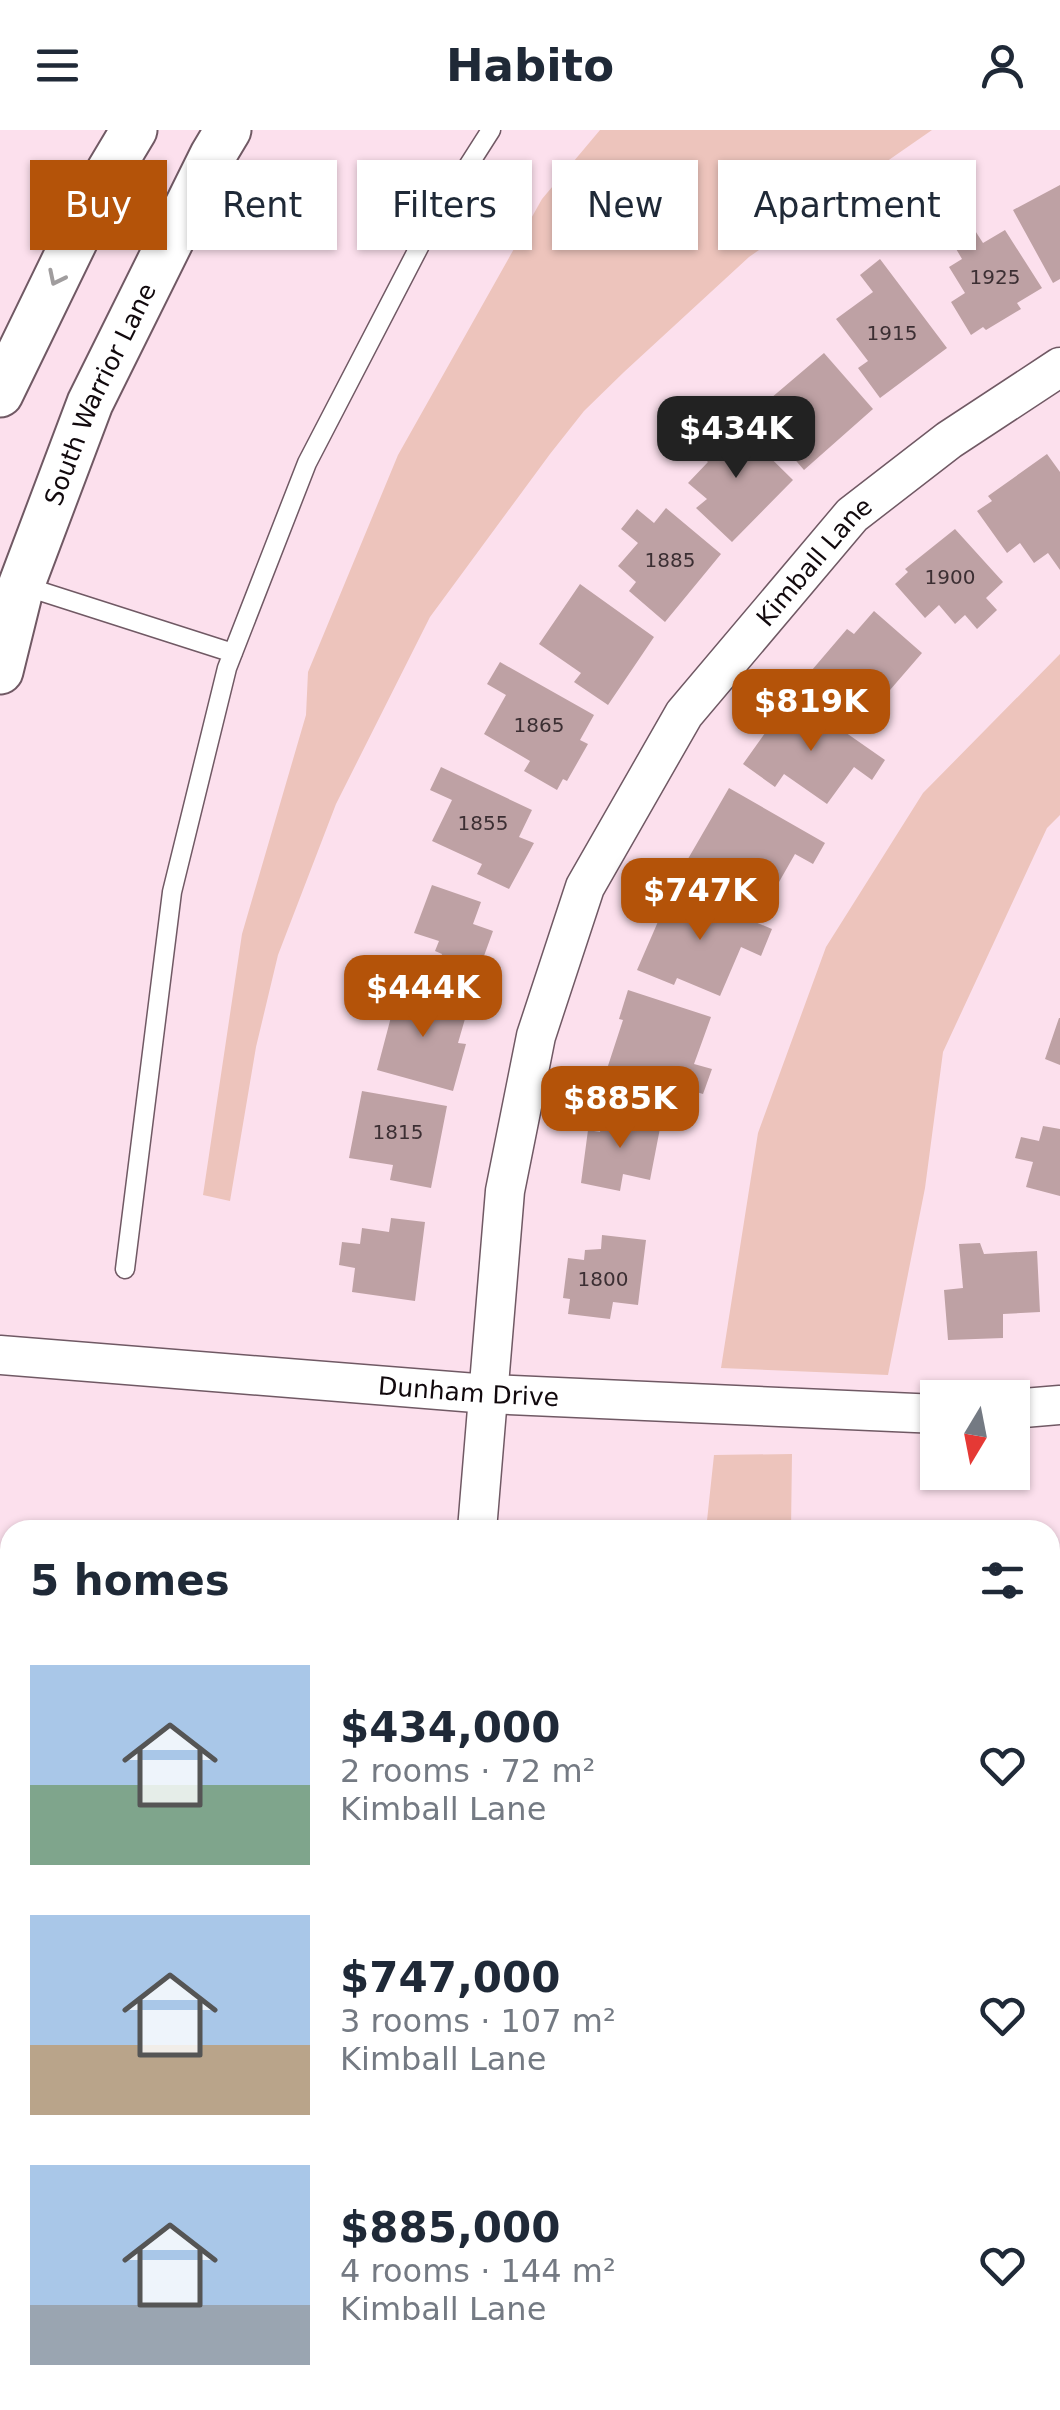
<!DOCTYPE html>
<meta charset="utf-8">
<style>
:root{--surface:#fff;--page:#f6f6f7;--text:#1f2937;--muted:#747a83;--accent:#b45309}
body{margin:0;font-family:"DejaVu Sans",sans-serif;background:var(--page);color:var(--text);height:100vh;display:flex;flex-direction:column;font-size:38px;white-space:nowrap}
*{box-sizing:border-box;margin:0}
p{font-size:32px;color:var(--muted)}
.icon{flex:none;width:55px;height:55px;fill:none;stroke:currentColor;stroke-width:2;stroke-linecap:round;stroke-linejoin:round}
.map{position:relative;flex:1;overflow:hidden}
.sheet{position:absolute;left:0px;top:1390px;width:1060px;height:890px;display:flex;flex-direction:column;background:var(--surface);border-radius:30px 30px 0 0;box-shadow:0 2px 8px #0004}
.sheet>*{flex:none}
.hud{position:absolute;left:30px;top:30px;width:1000px;height:90px;display:flex;gap:20px}
.needle{width:65px;rotate:190deg}
.tools{position:absolute;left:920px;top:1250px;display:grid;gap:20px}
.tools a{display:grid;place-items:center;width:110px;height:110px;border-radius:0px;background:var(--surface);box-shadow:0 2px 8px #0004;font-size:50px}
.price{position:absolute;translate:-50% -85px;padding:0 22px;border-radius:20px;background:var(--accent);color:#fff;font-size:32px;line-height:65px;filter:drop-shadow(0 2px 5px #0008)}
.price::after{content:'';position:absolute;left:50%;top:60px;width:30px;height:22px;margin-left:-15px;background:inherit;clip-path:polygon(0 0,100% 0,50% 100%)}
.price.active{background:#222;color:#fff}
ul{padding:0;list-style:none}
li{display:flex;align-items:center;gap:30px;height:250px;padding:0 30px}
li span{display:grid;place-items:center;flex:none;width:280px;height:200px;border-radius:0px;color:#555}
li>.icon{margin-inline-start:auto}
span .icon{width:120px;height:120px;fill:#fffc;stroke-width:1}
li b{font-size:42px}
h2{display:flex;justify-content:space-between;align-items:center;height:120px;padding:0 30px;font-size:42px}
.chip{padding:0 35px;border-radius:0px;background:var(--surface);box-shadow:0 2px 8px #0004;font-size:35px;line-height:90px}
.chip.active{background:var(--accent);color:#fff}
header{display:flex;justify-content:space-between;align-items:center;height:130px;padding:0 30px;background:var(--surface);font-size:45px;font-weight:600}
.map>svg:first-child{display:block}
.green{fill:#edc4bc}
.building{fill:#bea1a4}
.lines{fill:none;stroke-linecap:round;stroke-linejoin:round}
.service-casing{stroke:#705964;stroke-width:21}
.minor-casing{stroke:#705964;stroke-width:41}
.tertiary-casing{stroke:#705964;stroke-width:49}
.service{stroke:#fff;stroke-width:18}
.minor{stroke:#fff;stroke-width:38}
.tertiary{stroke:#fff;stroke-width:45}
.oneway{stroke:#a09d9e}
.labels{text-anchor:middle;dominant-baseline:central;stroke-width:8;stroke-linejoin:round;paint-order:stroke}
.number-label{font-size:20px;fill:#3c2f33}
.street-label{font-size:25px;fill:#11090d;stroke:#fef2f8}
</style>
<header><svg class="icon" aria-label="menu" viewBox="0 0 24 24"><path d="M4 6h16M4 12h16M4 18h16"/></svg>Habito<svg class="icon" aria-label="person" viewBox="0 0 24 24"><circle cx="12" cy="8" r="4"/><path d="M4 21q1-7 8-7t8 7"/></svg></header>
<div class="map">
<svg width="1060" height="2280" viewBox="0 0 1060 2280">
<rect width="100%" height="100%" fill="#fce0ed"/>
<!-- green -->
<path class="green" d="M600 0H932L749 127 624 242 584 281 550 324 430 487 336 674 278 825 256 917 230 1071 203 1065 242 804 306 585 308 542 398 325 542 69Z
M1060 524V685L1047 698 943 922 925 1058 888 1245 721 1238 758 1003 826 817 923 663Z
M792 1324 791 1400H706L714 1325Z
M1050 1502H1060V1889L1050 1884Z
M506 2270H755L777 2280H523Z"/>
<!-- building -->
<path class="building" d="M1060 55V149L1053 153 1013 80Z
M974 99 983 113 1005 100 1042 158 1017 173 1021 179 986 200 983 197 971 205 951 172 965 163 949 137 962 129 952 112Z
M880 129 947 218 880 268 858 238 868 231 836 189 873 162 860 145Z
M824 223 873 279 804 340 772 303 782 294 764 274Z
M712 296 728 312 741 299 793 350 732 412 696 378 707 369 688 353 708 332 693 317Z
M1047 324 1060 342V440L1048 423 1034 433 1020 413 1007 423 977 381 992 371 988 366Z
M666 378 721 424 665 492 629 461 636 452 618 436 638 413 621 399 637 379 654 393Z
M955 399 1003 452 986 468 997 480 977 499 965 485 955 494 939 475 925 488 895 454 908 442 905 439Z
M580 454 654 507 608 575 574 552 581 543 539 514Z
M874 481 922 523 877 575 860 560 849 573 812 540 847 499 854 504Z
M500 532 594 585 580 610 588 614 567 651 563 649 557 660 524 641 530 631 484 604 506 565 487 554Z
M799 570 885 630 872 650 854 637 827 674 784 644 775 657 743 634 775 589 782 594Z
M441 637 532 680 519 707 534 713 509 759 477 744 482 734 432 711 452 670 430 660Z
M729 658 825 713 813 734 795 724 771 766 733 744 725 757 685 734Z
M432 755 481 772 473 794 493 801 480 837 475 836 471 849 437 838 442 824 435 821 439 811 414 803Z
M677 759 772 799 761 826 741 817 720 866 677 848 674 855 637 840 660 787 665 789Z
M400 853 433 862 430 872 467 882 458 913 466 914 453 961 377 940Z
M628 860 711 887 694 934 712 939 703 964 650 948 645 961 604 948 623 890 619 889Z
M1059 888H1060V935L1045 929Z
M362 961 447 976 431 1058 390 1050 393 1035 349 1028Z
M604 981 661 993 650 1050 623 1044 620 1061 581 1053 588 1000 600 1002Z
M1043 996 1060 999V1066L1026 1057 1033 1032 1015 1028 1021 1007 1039 1011Z
M391 1088 425 1092 415 1171 352 1162 355 1138 339 1135 342 1112 360 1114 362 1098 389 1102Z
M602 1105 646 1110 638 1175 613 1172 610 1189 568 1184 570 1169 563 1168 568 1128 584 1130 585 1120 601 1119Z
M980 1113 984 1124 1037 1121 1040 1182 1003 1184V1208L948 1210 944 1160 963 1158 959 1114Z"/>
<g class="lines">
<!-- service casing -->
<g class="service-casing">
<path id="service" d="M24 456 233 523
M125 1139 172 762 227 538 307 333 431 94 491 0"/>
</g>
<!-- minor casing -->
<g class="minor-casing">
<g id="minor">
<path id="s1" d="M0 1225 488 1264 938 1284"/>
<path d="M1012 1279 1060 1275"/>
<path id="s2" d="M477 1400 505 1061 536 906 585 757 684 584 852 385 949 310 1060 237"/>
<path d="M1050 2146 1060 2150"/>
<path d="M212 2280 219 2270"/>
</g>
</g>
<!-- tertiary casing -->
<g class="tertiary-casing">
<g id="tertiary">
<path d="M0 264 104 50 134 0"/>
<path id="s3" d="M0 541 21 456 90 273 213 25 228 0"/>
</g>
</g>
<!-- service -->
<use href="#service" class="service"/>
<!-- minor -->
<use href="#minor" class="minor"/>
<!-- tertiary -->
<use href="#tertiary" class="tertiary"/>
</g>
<!-- one-way arrows -->
<defs><path id="oneway-chevron" d="M-2-3.5L2.5 0L-2 3.5" fill="none" stroke-width="1.6" stroke-linecap="round" stroke-linejoin="round" transform="scale(2.5)"/></defs>
<use class="oneway" href="#oneway-chevron" transform="translate(56 148) rotate(116)"/>
<g class="labels">
<!-- number labels -->
<g class="number-label">
<text x="995" y="147">1925</text>
<text x="892" y="203">1915</text>
<text x="670" y="430">1885</text>
<text x="950" y="447">1900</text>
<text x="539" y="595">1865</text>
<text x="483" y="693">1855</text>
<text x="398" y="1002">1815</text>
<text x="603" y="1149">1800</text>
</g>
<!-- street labels -->
<g class="street-label">
<text stroke="none"><textPath href="#s3" startOffset="295">South Warrior Lane</textPath></text>
<text stroke="none"><textPath href="#s2" startOffset="1055">Kimball Lane</textPath></text>
<text stroke="none"><textPath href="#s1" startOffset="470">Dunham Drive</textPath></text>
</g>
</g>
</svg>
<div class="tools">
<a><svg class="needle" viewBox="-14 -14 28 28"><path d="M0-13l5 13h-10z" fill="#e53935"/><path d="M0 13l5-13h-10z" fill="#747a83"/></svg></a>
</div>
<b class="price active" style="left:736px;top:351px">$434K</b>
<b class="price" style="left:811px;top:624px">$819K</b>
<b class="price" style="left:700px;top:813px">$747K</b>
<b class="price" style="left:423px;top:910px">$444K</b>
<b class="price" style="left:620px;top:1021px">$885K</b>
<div class="hud">
<a class="chip active">Buy</a>
<a class="chip">Rent</a>
<a class="chip">Filters</a>
<a class="chip">New</a>
<a class="chip">Apartment</a>
</div>
<section class="sheet">
<h2>5 homes<svg class="icon" aria-label="filters" viewBox="0 0 24 24"><path d="M4 7h16M4 17h16"/><circle cx="9" cy="7" r="2"/><circle cx="15" cy="17" r="2"/></svg></h2>
<ul>
<li><span style="background:linear-gradient(#a9c7e8 60%,#7fa58c 0)"><svg class="icon" aria-label="home" viewBox="0 0 24 24"><path d="M3 11l9-7 9 7M6 9v11h12V9"/></svg></span><div><b>$434,000</b><p>2 rooms · 72 m²</p><p>Kimball Lane</p></div><svg class="icon" aria-label="heart" viewBox="0 0 24 24"><path d="M12 20l-8-8c-3-5 5-10 8-4 3-6 11-1 8 4z"/></svg></li>
<li><span style="background:linear-gradient(#a9c7e8 65%,#b9a48a 0)"><svg class="icon" aria-label="home" viewBox="0 0 24 24"><path d="M3 11l9-7 9 7M6 9v11h12V9"/></svg></span><div><b>$747,000</b><p>3 rooms · 107 m²</p><p>Kimball Lane</p></div><svg class="icon" aria-label="heart" viewBox="0 0 24 24"><path d="M12 20l-8-8c-3-5 5-10 8-4 3-6 11-1 8 4z"/></svg></li>
<li><span style="background:linear-gradient(#a9c7e8 70%,#9aa5b1 0)"><svg class="icon" aria-label="home" viewBox="0 0 24 24"><path d="M3 11l9-7 9 7M6 9v11h12V9"/></svg></span><div><b>$885,000</b><p>4 rooms · 144 m²</p><p>Kimball Lane</p></div><svg class="icon" aria-label="heart" viewBox="0 0 24 24"><path d="M12 20l-8-8c-3-5 5-10 8-4 3-6 11-1 8 4z"/></svg></li>
</ul>
</section>
</div>
